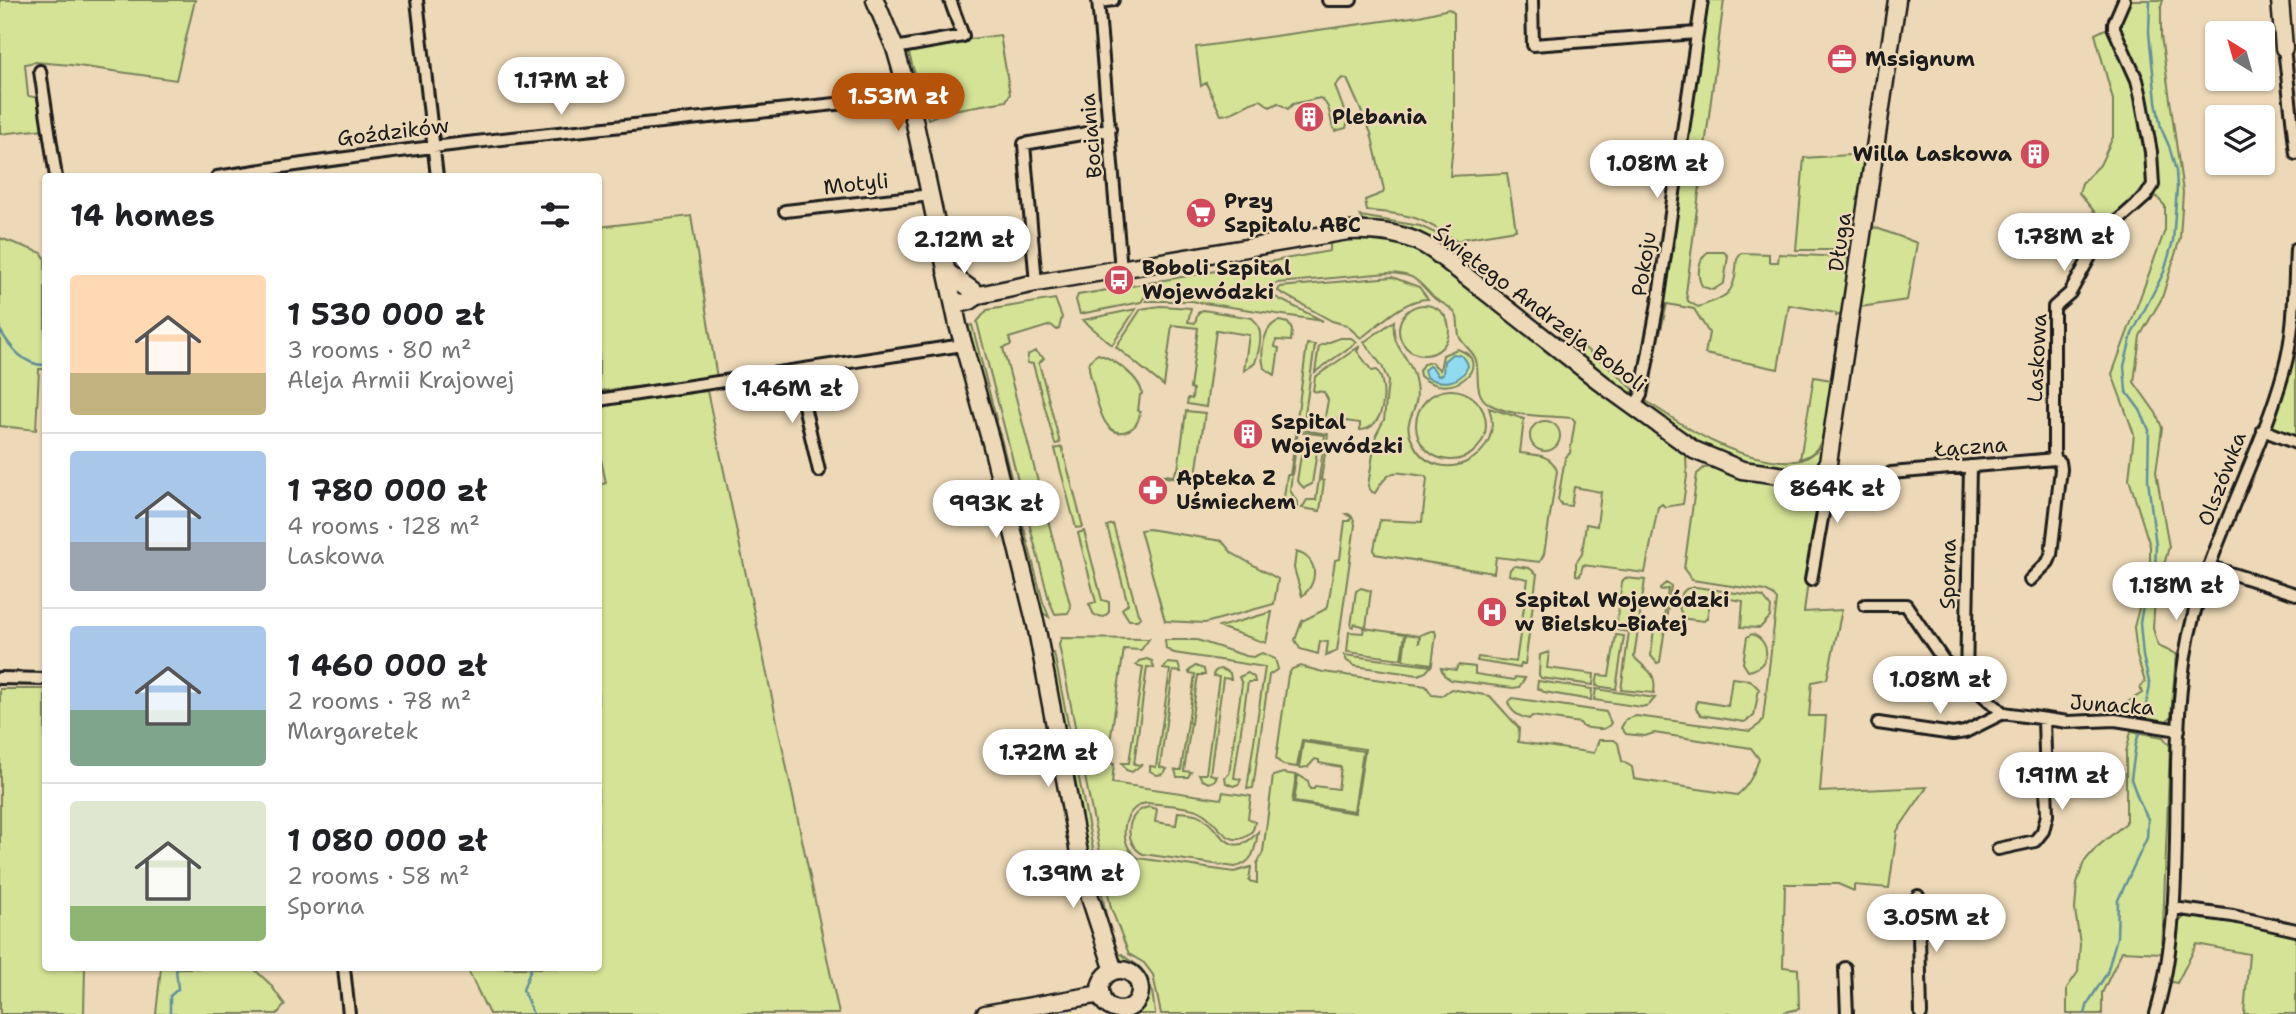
<!DOCTYPE html>
<meta charset="utf-8">
<style>
:root{--surface:#fff;--page:#f2f2f2;--text:#202124;--muted:#757577;--line:#e0e0e0;--accent:#b45309}
body{margin:0;font-family:"Shantell Sans",sans-serif;background:var(--page);color:var(--text);height:100vh;display:flex;flex-direction:column;font-size:26px;white-space:nowrap}
*{box-sizing:border-box;margin:0}
p{font-size:23px;color:var(--muted)}
.icon{flex:none;width:38px;height:38px;fill:none;stroke:currentColor;stroke-width:2;stroke-linecap:round;stroke-linejoin:round}
.map{position:relative;flex:1;overflow:hidden}
.panel{position:absolute;left:42px;top:173px;width:560px;height:798px;display:flex;flex-direction:column;background:var(--surface);border-radius:7px;box-shadow:0 2px 5px #0004}
.panel>*{flex:none}
.needle{width:46px;rotate:323deg}
.buttons{position:absolute;left:2205px;top:21px;display:grid;gap:14px}
.buttons a{display:grid;place-items:center;width:70px;height:70px;border-radius:7px;background:var(--surface);box-shadow:0 2px 5px #0004;font-size:35px}
.price{position:absolute;translate:-50% -60px;padding:0 16px;border-radius:24px;background:#fff;color:#222;font-size:23px;line-height:46px;filter:drop-shadow(0 2px 4px #0008)}
.price::after{content:'';position:absolute;left:50%;top:42px;width:21px;height:16px;margin-left:-10px;background:inherit;clip-path:polygon(0 0,100% 0,50% 100%)}
.price.on{background:var(--accent);color:#fff}
ul{padding:0;list-style:none}
li{display:flex;align-items:center;gap:21px;height:175px;padding:0 28px}
li+li{border-top:2px solid var(--line)}
li span{display:grid;place-items:center;flex:none;width:196px;height:140px;border-radius:7px;color:#555}
li>.icon{margin-inline-start:auto}
span .icon{width:84px;height:84px;fill:#fffc;stroke-width:1}
li b{font-size:30px}
h2{display:flex;justify-content:space-between;align-items:center;height:84px;padding:0 28px;font-size:30px}
.map>svg:first-child{display:block}
.green{fill:#d4e396;stroke:#788059;stroke-width:2}
.water{fill:#90dbf0;stroke:#628f9b;stroke-width:2}
.lines{fill:none;stroke-linecap:round;stroke-linejoin:round}
.stream{stroke:#628f9b;stroke-width:2.5}
.street-casing{stroke:#1c1c1c;stroke-width:16}
.secondary-casing{stroke:#1c1c1c;stroke-width:21}
.street{stroke:#edd9b7;stroke-width:10}
.secondary{stroke:#edd9b7;stroke-width:16}
.labels{text-anchor:middle;dominant-baseline:central;stroke-width:5;stroke-linejoin:round;paint-order:stroke}
.poi-label{font-size:21px;font-weight:bold;fill:#1c1c1c;stroke:#edd9b7;text-anchor:start}
.street-label{font-size:21px;fill:#1c1c1c;stroke:#edd9b7}
</style>
<div class="map">
<svg width="2296" height="1014" viewBox="0 0 2296 1014">
<rect width="100%" height="100%" fill="#edd9b7"/>
<filter id="ink" filterUnits="userSpaceOnUse"><feTurbulence type="fractalNoise" baseFrequency=".0143" numOctaves="2"/><feDisplacementMap in="SourceGraphic" scale="14" xChannelSelector="R" yChannelSelector="G"/><feConvolveMatrix kernelMatrix="1 2 1 2 8 2 1 2 1" color-interpolation-filters="sRGB"/></filter>
<g filter="url(#ink)">
<!-- green -->
<path class="green" d="M0 0H195L176 80 71 65 35 62 25 64 28 96 40 98 44 129 0 134Z
M1706 0H1724L1686 293 1688 301 1698 307C1722 298 1734 297 1736 269 1737 261 1736 258 1741 253L1769 254V262H1778L1779 254 1845 257 1850 260 1842 314 1836 316V313L1789 305 1778 369 1705 354 1709 333 1694 309 1667 304 1661 330 1659 328Z
M2127 0H2163L2161 7V36L2183 192 2180 238 2162 298 2140 336 2134 382 2156 413 2162 428 2156 472 2169 547 2155 597 2153 628 2158 646 2176 654 2171 717 2164 723 2117 713 2120 707 2142 693 2140 687 2145 682 2137 656 2134 627 2150 566V546L2129 479 2134 434 2112 374 2165 230V206L2153 193 2157 176 2118 24Z
M1449 9 1454 13V133L1450 176 1507 173 1516 230 1462 239 1458 242C1421 217 1412 214 1367 211L1365 200 1383 193 1384 190 1371 133 1347 79 1342 78 1335 86 1348 121 1346 128 1335 131C1328 119 1333 107 1320 98L1293 104 1288 109 1278 103 1270 107 1261 100C1244 103 1238 114 1221 115L1206 83 1201 86 1196 47 1419 16Z
M2105 29 2109 31 2135 81 2148 150V189L2106 226 2079 193 2082 183 2100 165 2113 137V100L2095 34Z
M1000 35 1010 94 1006 101 947 111 928 119 907 47Z
M1864 154 1852 246 1846 250H1796L1804 158Z
M691 216 717 378 599 391V227Z
M1360 216 1420 226 1444 237 1475 262 1464 263C1432 236 1410 223 1366 223Z
M1871 226 1917 243 1907 300 1860 307Z
M1344 237 1390 239 1423 250 1659 436 1686 456 1687 476 1683 504 1665 507 1662 504 1658 507 1645 573 1583 565 1580 576 1576 575V563L1582 554 1586 524 1597 526 1601 492 1574 487 1571 506 1562 505 1558 500 1565 458 1570 453 1575 421 1572 418C1544 415 1515 418 1489 404 1473 394 1480 376 1476 360 1473 351 1464 346 1460 338 1457 332 1459 324 1457 317 1452 305 1440 304 1433 297 1416 279 1415 274 1388 273L1277 283 1271 286 1270 293 1275 297 1323 321 1191 301H1146L1159 281 1330 251V240Z
M0 238 42 253 45 259V369H39L36 430 0 426Z
M1708 252H1724L1728 256 1724 283 1713 290 1703 287C1696 278 1698 258 1708 252Z
M1392 277 1419 287 1428 299C1404 299 1380 324 1361 338L1346 325 1332 321 1278 291 1280 287Z
M1155 282 1141 302 1080 314 1076 300 1078 295Z
M1055 299 1062 317 1059 329 1057 330 1051 325 1009 338 1011 345 1003 348 1071 608 1068 613 1055 614 1049 600 977 322 987 310Z
M1399 330a25 25 0 1 1 50 0a25 25 0 1 1-50 0Z
M1160 306 1191 308 1188 322 1195 323 1198 313 1203 310 1252 318C1265 329 1260 348 1255 363L1244 371 1249 335 1216 330 1206 407 1187 404 1188 398 1192 399 1193 389 1190 388 1198 328 1172 325 1164 386 1116 347 1141 309Z
M1136 309 1112 345 1083 320Z
M1279 321 1288 323 1292 330 1291 341 1276 340 1275 347 1279 348 1275 375 1264 368C1260 353 1263 326 1279 321Z
M1394 321C1391 347 1407 353 1414 375 1416 383 1418 394 1416 402 1412 419 1403 423 1413 443 1435 490 1507 459 1489 408L1524 419 1520 453C1535 455 1552 454 1557 471L1544 554 1540 562 1496 557 1494 573 1375 554 1374 549 1380 520 1422 522 1427 479 1425 476C1396 473 1391 465 1375 493L1372 492 1368 486 1376 435 1384 420 1388 381 1382 366 1364 342Z
M972 325 1043 602 1049 617 1043 613 1040 606 968 326Z
M1838 327 1840 329C1837 351 1829 432 1818 447 1813 454 1807 457 1800 459L1814 377 1831 380Z
M2296 336V439L2273 429 2271 425 2289 372Z
M1340 338H1351L1357 342 1315 372 1319 346Z
M1573 339 1613 370 1635 391 1630 393 1625 390 1577 352Z
M1307 344 1315 345 1304 420 1297 419Z
M1360 346 1357 351 1372 371 1377 370C1389 386 1385 430 1360 430V423L1332 419 1330 424 1324 423 1328 400 1324 392 1313 391 1315 377Z
M1457 349C1496 361 1453 405 1420 376L1419 371 1423 364 1431 362 1440 370 1443 355Z
M1035 351 1044 358 1039 363 1060 443 1055 444 1033 364 1027 363 1028 355Z
M1098 354C1114 359 1141 378 1142 394L1140 395 1138 411 1140 412C1139 420 1137 426 1129 430 1105 442 1098 405 1094 389 1093 382 1089 374 1089 367 1089 360 1093 357 1098 354Z
M1416 425a35 35 0 1 1 70 0a35 35 0 1 1-70 0Z
M707 391 839 1014H489L467 968H598V485L606 483 599 450V409L614 404Z
M1646 401C1686 427 1723 454 1772 460 1795 463 1810 463 1823 442 1821 456 1820 468 1804 471L1733 460 1702 446 1648 408Z
M1186 411 1205 413 1195 482 1144 473 1174 476 1176 470H1178Z
M1530 436a15 15 0 1 1 30 0a15 15 0 1 1-30 0Z
M1297 429 1328 434 1321 480 1324 481 1320 511 1302 508 1307 500H1316L1325 435 1298 432 1290 490 1297 502V507L1283 505 1287 475H1290Z
M1306 446H1313L1317 451 1312 484 1304 488 1297 481 1302 449Z
M1062 447 1083 527 1076 528 1055 449Z
M1839 453 1835 479 1852 481 1853 496 1829 507 1836 454Z
M1712 467 1752 479 1811 489 1819 497 1804 612 1842 610 1827 679 1812 682 1809 716H1826L1820 792 1927 787 1897 831 1889 888 1854 885V891L1838 884H1785L1783 967 1798 969 1799 1009 1785 1012 1784 1014H1161L1153 975 1144 963 1129 954 1111 908 1059 645 1061 638 1149 639 1141 650 1124 649 1107 762 1114 764 1112 783 1221 799 1223 792 1251 796 1248 818 1255 822C1254 828 1253 832 1247 836 1226 850 1215 816 1197 810 1182 805 1163 805 1147 803 1121 807 1117 844 1138 858L1234 872 1251 867 1249 881 1257 883V864L1263 852 1273 776 1283 773 1296 775 1292 803 1355 813 1365 749 1302 740 1297 767 1283 765 1276 759 1288 675 1292 669 1300 666 1323 672 1426 686 1432 695 1441 696 1451 689 1490 696 1519 728 1518 742 1594 753 1599 740H1614L1618 743 1622 761 1632 767 1634 779 1737 795C1749 786 1754 773 1759 759L1751 748 1654 733 1645 736 1626 734 1621 728 1626 719 1636 716 1750 731 1760 724 1763 719 1777 600 1773 595 1765 591 1692 580 1684 569 1697 474 1704 468Z
M1346 514C1350 513 1355 519 1355 525L1337 651 1326 656 1328 642 1320 641 1318 654 1300 649 1295 640 1302 621 1324 610 1328 606 1335 560 1340 559 1345 521H1350L1351 517Z
M1113 524 1138 614 1141 617 1137 620H1129L1122 609 1128 604 1107 526Z
M1148 529 1222 541 1232 553 1278 579 1274 604 1205 623 1165 621 1140 530Z
M1084 531 1102 600 1109 602V612L1104 617 1094 615 1089 604 1096 602 1078 533Z
M1296 552C1319 558 1319 583 1302 596L1294 568Z
M1515 566 1529 568 1537 574 1525 664H1521L1520 668 1477 661 1478 657 1516 662 1528 579 1509 575 1510 569Z
M1625 578 1645 580 1634 657C1647 671 1657 671 1654 693L1621 690 1629 632 1616 630 1622 582Z
M1666 583 1671 586 1660 662 1657 663 1651 656 1654 627 1663 624 1668 589 1660 590V588Z
M1696 587 1763 597 1771 607 1770 617 1760 628 1741 627 1743 601 1711 596 1707 618 1704 621 1687 619C1676 610 1676 598 1686 589Z
M1361 588 1371 591 1366 627 1355 624 1353 627 1351 626 1356 591Z
M1272 612 1266 643 1219 627Z
M1364 628 1405 634 1401 659 1347 652 1349 632 1363 633Z
M1431 631H1435L1436 635 1432 664 1403 660 1406 634 1419 636V644L1420 635Z
M1752 634C1773 642 1770 668 1748 671L1743 663 1747 637Z
M1616 635 1624 636 1616 689 1596 686 1598 675 1609 676Z
M1165 640H1197L1246 656 1253 657 1262 653 1275 659 1278 669 1269 675 1253 788 1247 789 1265 667 1174 653 1166 649Z
M1549 652 1547 668 1594 674 1593 685 1541 678 1539 675 1540 655Z
M1054 653 1106 914 1102 912 1090 877 1061 730 1056 680 1050 654Z
M1344 655 1431 666 1426 672 1418 675 1355 666 1347 661Z
M1147 659 1152 661 1154 668 1147 667 1134 764 1141 765 1132 772 1126 770 1122 763H1129L1143 667 1136 665 1139 661Z
M1168 663 1178 664 1181 672 1173 671 1160 767 1167 769 1163 774 1157 775 1150 771V766L1156 767 1170 670 1163 669Z
M1458 665 1475 667V674L1514 680 1515 677 1525 678 1519 687 1513 688 1451 680 1444 675 1441 668 1456 670Z
M1195 666 1204 669 1205 675H1198L1184 771 1191 772 1188 777H1177L1175 770H1181L1195 674 1189 673V671Z
M1222 669 1230 673 1231 679 1223 678 1210 774 1217 776 1214 781 1209 783 1202 780 1199 774H1206L1219 677 1213 676C1213 671 1218 669 1222 669Z
M1248 673 1254 677 1255 682H1248L1234 778 1241 779 1239 784 1233 786 1226 783 1225 777 1229 774 1242 684 1239 677Z
M1732 678 1750 680 1759 689 1754 716 1744 722 1701 715 1696 709 1697 701 1728 706Z
M1538 681 1592 689 1591 700 1544 692 1537 688Z
M0 689H45L46 968H85L84 1012 82 1014H0Z
M1596 689 1655 698 1649 705 1641 707 1594 700Z
M1513 698 1606 712 1611 723C1605 733 1593 728 1583 727L1580 723 1532 716 1529 719C1520 717 1511 713 1508 702Z
M2131 731 2163 737 2170 746 2162 953 2122 951 2102 993V1014H2067V988L2078 972 2080 944 2075 910 2077 883 2084 862 2096 848 2126 823V752Z
M1303 742 1363 751 1354 811 1294 802 1298 775 1308 781 1310 789H1314L1315 786 1338 789 1341 767 1319 763V760L1315 759 1308 767 1299 768Z
M1149 807 1157 809 1155 822 1176 825 1178 812C1185 813 1193 812 1200 816 1221 829 1230 863 1258 832 1255 849 1254 863 1235 867L1143 854C1123 844 1125 811 1149 807Z
M2185 916 2234 921 2296 933V1014H2244L2249 954 2197 944 2177 983 2168 981 2177 924Z
M1122 954C1127 960 1130 960 1136 964 1152 975 1153 997 1155 1014H1133C1143 1000 1153 982 1134 970 1127 965 1123 963 1118 955Z
M161 968H253L270 984 285 1005 277 1014H156Z"/>
<!-- water -->
<path class="water" d="M1452 354C1461 354 1466 357 1468 366 1461 384 1442 385 1426 377L1424 370 1429 366 1433 368 1438 376 1443 374 1444 361Z"/>
<g class="lines">
<!-- stream -->
<path class="stream" d="M0 330C10 347 24 366 46 365
M2143 721 2150 686 2143 656 2140 623 2145 594 2155 570 2156 546 2148 480 2149 430 2140 410 2126 391 2124 366 2132 334 2164 272 2173 241 2177 188 2176 171 2169 146 2161 128 2156 101 2149 33 2150 0
M531 968 523 990 533 1014
M170 1014V996L178 989 176 968
M2085 1014 2088 1003 2107 973 2117 937 2118 900 2147 838 2148 819 2139 801 2131 779 2136 743 2141 727"/>
<!-- street casing -->
<g class="street-casing">
<path id="street" d="M417 0 437 177
M1098 0 1121 270
M1328 0H1351
M1532 0 1533 45 1697 33
M1099 2 1113 0
M895 48 963 36 950 0
M2284 48 2296 154
M40 71 56 177
M217 177C447 140 678 122 909 96
M785 211 931 195
M1036 283 1024 144 1110 129
M796 371 819 471
M598 400 963 345
M1634 408 1641 395 1658 303 1702 0
M2263 430 2296 443
M1891 473 2055 459
M2211 567 2296 594
M1811 580 1826 496 1819 479
M2030 580 2048 562 2051 555 2061 469 2060 462 2055 459 2054 451V307L2070 293 2102 235 2146 196 2153 185 2151 152 2141 97 2137 80 2114 29V23L2124 0
M1865 605H1906L1944 661 2003 713
M0 678 46 679
M1966 682 1970 466
M2003 713 2068 722 2115 720 2179 730
M1878 723 1953 734 1965 732 2003 713
M1998 849 2035 841 2043 831 2047 815 2044 720
M1918 896 1921 1014
M2173 908 2233 916 2296 930
M344 968 349 1014
M1845 968 1847 1014
M2156 1014C2189 899 2167 774 2185 656 2200 559 2258 465 2284 370 2295 331 2294 290 2296 249"/>
</g>
<!-- secondary casing -->
<g class="secondary-casing">
<path id="secondary" d="M875 0 895 48 909 96 958 325 992 446 1036 625 1084 879 1114 971
M2280 0 2284 48
M946 271 979 295
M953 300 962 303 970 301 979 295 1036 283 1348 231C1378 230 1409 233 1434 251L1608 388 1694 450 1742 470 1816 480 1824 475 1828 463 1897 0
M1100 990a20 20 0 1 1 40 0a20 20 0 1 1-40 0Z
M985 1014 1101 994"/>
</g>
<!-- street -->
<use href="#street" class="street"/>
<!-- secondary -->
<use href="#secondary" class="secondary"/>
</g>
</g>
<!-- icons -->
<defs>
<g id="office-disc" transform="scale(1.575)"><circle r="9.5" fill="#d1495b" stroke="#edd9b7"/><path d="M-6-3h4V-5.5h4V-3h4V5H-6ZM-1-4.5V-3h2v-1.5ZM-6 0V1H6V0Z" fill="#fff"/></g>
<g id="building-disc" transform="scale(1.575)"><circle r="9.5" fill="#d1495b" stroke="#edd9b7"/><path d="M-4-6H4V6H1V3H-1V6H-4ZM-2.5-4.3h1.7v1.8h-1.7ZM.8-4.3h1.7v1.8H.8ZM-2.5-1h1.7V.8h-1.7ZM.8-1h1.7V.8H.8Z" fill="#fff"/></g>
<g id="supermarket-disc" transform="scale(1.575)"><circle r="9.5" fill="#d1495b" stroke="#edd9b7"/><path d="M-6-5.5h2.5l.6 2H6L4.5 2H-2.5L-4.4-4H-6ZM-1.5 3.2a1.3 1.3 0 1 0 .1 0ZM3 3.2a1.3 1.3 0 1 0 .1 0Z" fill="#fff"/></g>
<g id="bus-disc" transform="scale(1.575)"><circle r="9.5" fill="#d1495b" stroke="#edd9b7"/><path d="M-5-6H5V4H4V6H2V4H-2V6H-4V4H-5ZM-3.5-4V0h7V-4ZM-3.5 1.2v1.5H-2V1.2ZM2 1.2v1.5H3.5V1.2Z" fill="#fff"/></g>
<g id="pharmacy-disc" transform="scale(1.575)"><circle r="9.5" fill="#d1495b" stroke="#edd9b7"/><path d="M-2-6h4v4h4v4h-4v4h-4v-4h-4v-4h4Z" fill="#fff"/></g>
<g id="hospital-disc" transform="scale(1.575)"><circle r="9.5" fill="#d1495b" stroke="#edd9b7"/><path d="M-5-5h3v3.5h4V-5h3V5h-3V1.5h-4V5h-3Z" fill="#fff"/></g>
</defs>
<g fill-rule="evenodd">
<use href="#office-disc" x="1842" y="59"/>
<use href="#building-disc" x="1309" y="117"/>
<use href="#building-disc" x="2035" y="154"/>
<use href="#supermarket-disc" x="1201" y="213"/>
<use href="#bus-disc" x="1119" y="280"/>
<use href="#building-disc" x="1248" y="434"/>
<use href="#pharmacy-disc" x="1153" y="490"/>
<use href="#hospital-disc" x="1492" y="612"/>
</g>
<g class="labels">
<!-- poi labels -->
<g class="poi-label">
<text x="1865" y="59">Mssignum</text>
<text x="1332" y="117">Plebania</text>
<text x="2012" y="154" text-anchor="end">Willa Laskowa</text>
<text x="1224" y="201">Przy<tspan x="1224" dy="24">Szpitalu ABC</tspan></text>
<text x="1142" y="268">Boboli Szpital<tspan x="1142" dy="24">Wojewódzki</tspan></text>
<text x="1271" y="422">Szpital<tspan x="1271" dy="24">Wojewódzki</tspan></text>
<text x="1176" y="478">Apteka Z<tspan x="1176" dy="24">Uśmiechem</tspan></text>
<text x="1515" y="600">Szpital Wojewódzki<tspan x="1515" dy="24">w Bielsku-Białej</tspan></text>
</g>
<!-- street labels -->
<g class="street-label">
<text transform="translate(393 132) rotate(-7)">Goździków</text>
<text transform="translate(1091 136) rotate(-95)">Bociania</text>
<text transform="translate(856 184) rotate(-6)">Motyli</text>
<text transform="translate(1840 242) rotate(-82)">Długa</text>
<text transform="translate(1644 264) rotate(-81)">Pokoju</text>
<text transform="translate(1540 309) rotate(37)">Świętego Andrzeja Boboli</text>
<text transform="translate(2037 358) rotate(-87)">Laskowa</text>
<text transform="translate(1971 447) rotate(-4)">Łączna</text>
<text transform="translate(2222 479) rotate(-69)">Olszówka</text>
<text transform="translate(1948 574) rotate(-89)">Sporna</text>
<text transform="translate(2112 705) rotate(4)">Junacka</text>
</g>
</g>
</svg>
<div class="buttons">
<a><svg class="needle" viewBox="-14 -14 28 28"><path d="M0-13l5 13h-10z" fill="#e53935"/><path d="M0 13l5-13h-10z" fill="#757577"/></svg></a>
<a><svg class="icon" aria-label="layers" viewBox="0 0 24 24"><path d="M12 4l9 5-9 5-9-5zM3 14l9 5 9-5"/></svg></a>
</div>
<b class="price" style="left:561px;top:117px">1.17M zł</b>
<b class="price on" style="left:898px;top:133px">1.53M zł</b>
<b class="price" style="left:1657px;top:200px">1.08M zł</b>
<b class="price" style="left:2064px;top:273px">1.78M zł</b>
<b class="price" style="left:964px;top:276px">2.12M zł</b>
<b class="price" style="left:792px;top:425px">1.46M zł</b>
<b class="price" style="left:1837px;top:525px">864K zł</b>
<b class="price" style="left:996px;top:540px">993K zł</b>
<b class="price" style="left:2176px;top:622px">1.18M zł</b>
<b class="price" style="left:1940px;top:716px">1.08M zł</b>
<b class="price" style="left:1048px;top:789px">1.72M zł</b>
<b class="price" style="left:2062px;top:812px">1.91M zł</b>
<b class="price" style="left:1073px;top:910px">1.39M zł</b>
<b class="price" style="left:1936px;top:954px">3.05M zł</b>
<section class="panel">
<h2>14 homes<svg class="icon" aria-label="filters" viewBox="0 0 24 24"><path d="M4 7h16M4 17h16"/><circle cx="9" cy="7" r="2"/><circle cx="15" cy="17" r="2"/></svg></h2>
<ul>
<li><span style="background:linear-gradient(#ffd9b3 70%,#c2b280 0)"><svg class="icon" aria-label="home" viewBox="0 0 24 24"><path d="M3 11l9-7 9 7M6 9v11h12V9"/></svg></span><div><b>1 530 000 zł</b><p>3 rooms · 80 m²</p><p>Aleja Armii Krajowej</p></div></li>
<li><span style="background:linear-gradient(#a9c7e8 65%,#9aa5b1 0)"><svg class="icon" aria-label="home" viewBox="0 0 24 24"><path d="M3 11l9-7 9 7M6 9v11h12V9"/></svg></span><div><b>1 780 000 zł</b><p>4 rooms · 128 m²</p><p>Laskowa</p></div></li>
<li><span style="background:linear-gradient(#a9c7e8 60%,#7fa58c 0)"><svg class="icon" aria-label="home" viewBox="0 0 24 24"><path d="M3 11l9-7 9 7M6 9v11h12V9"/></svg></span><div><b>1 460 000 zł</b><p>2 rooms · 78 m²</p><p>Margaretek</p></div></li>
<li><span style="background:linear-gradient(#dfe7d0 75%,#8fb573 0)"><svg class="icon" aria-label="home" viewBox="0 0 24 24"><path d="M3 11l9-7 9 7M6 9v11h12V9"/></svg></span><div><b>1 080 000 zł</b><p>2 rooms · 58 m²</p><p>Sporna</p></div></li>
</ul>
</section>
</div>
